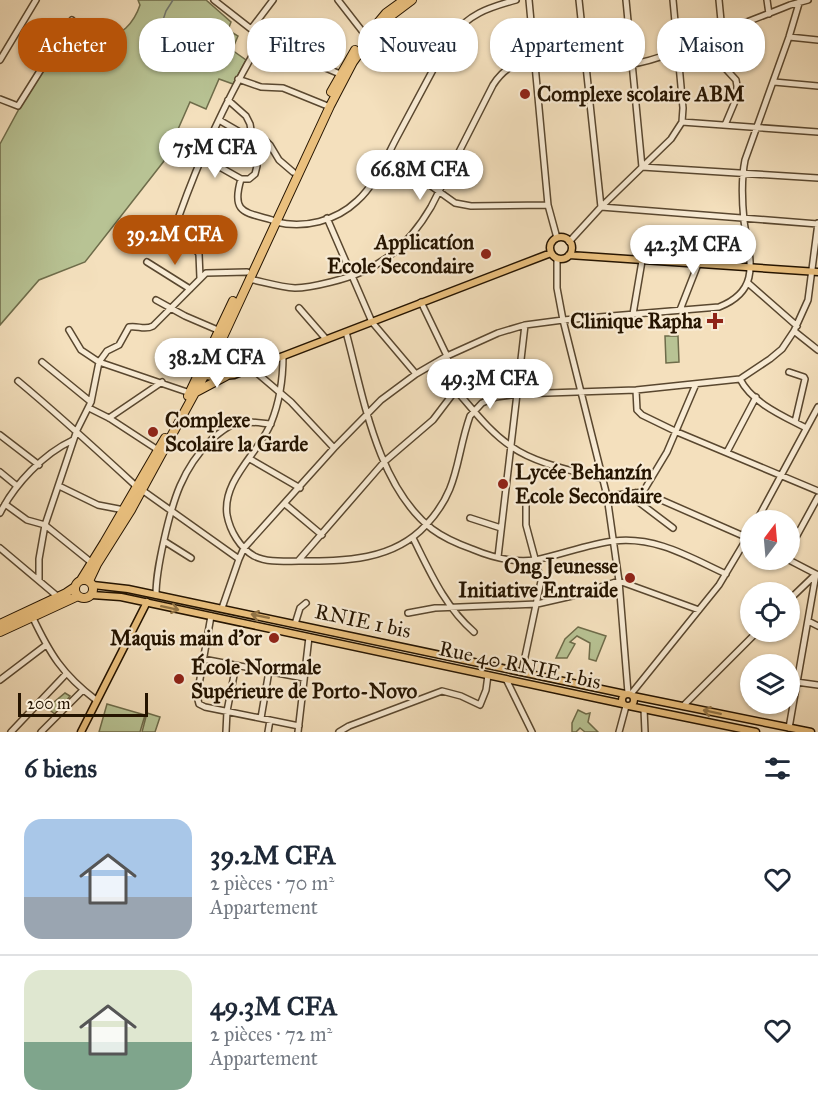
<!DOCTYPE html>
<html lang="fr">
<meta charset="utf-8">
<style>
:root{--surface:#fff;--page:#f2f2f3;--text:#1f2937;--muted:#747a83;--line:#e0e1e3;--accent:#b45309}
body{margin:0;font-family:"IM FELL Great Primer",serif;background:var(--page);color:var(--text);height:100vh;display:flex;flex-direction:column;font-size:22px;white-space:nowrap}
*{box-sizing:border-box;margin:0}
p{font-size:20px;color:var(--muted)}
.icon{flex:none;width:33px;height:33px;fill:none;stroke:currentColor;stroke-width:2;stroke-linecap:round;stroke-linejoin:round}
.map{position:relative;height:732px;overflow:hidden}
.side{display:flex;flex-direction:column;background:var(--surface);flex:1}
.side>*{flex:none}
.banner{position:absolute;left:18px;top:18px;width:783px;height:54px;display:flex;gap:12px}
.needle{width:39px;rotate:16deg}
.controls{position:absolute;left:740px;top:510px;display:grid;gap:12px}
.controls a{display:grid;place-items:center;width:60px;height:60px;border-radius:50%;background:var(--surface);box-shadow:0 2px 4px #0004;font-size:30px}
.scale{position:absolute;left:18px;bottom:15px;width:130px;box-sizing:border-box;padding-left:6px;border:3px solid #251400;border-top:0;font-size:16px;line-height:21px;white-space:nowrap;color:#251400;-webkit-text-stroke:4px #f8ebd4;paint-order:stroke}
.price{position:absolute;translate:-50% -51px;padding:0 14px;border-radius:21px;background:#fff;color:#222;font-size:20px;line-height:39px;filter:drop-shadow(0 2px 3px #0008)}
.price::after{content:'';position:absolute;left:50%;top:36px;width:18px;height:14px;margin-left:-9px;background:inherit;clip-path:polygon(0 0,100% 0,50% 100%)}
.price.current{background:var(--accent);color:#fff}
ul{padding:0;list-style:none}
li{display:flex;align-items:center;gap:18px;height:150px;padding:0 24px}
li+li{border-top:2px solid var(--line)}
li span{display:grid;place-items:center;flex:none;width:168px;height:120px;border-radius:18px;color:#555}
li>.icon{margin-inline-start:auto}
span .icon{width:72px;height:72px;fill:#fffc;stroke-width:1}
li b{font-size:26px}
h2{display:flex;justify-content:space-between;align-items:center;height:72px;padding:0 24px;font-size:26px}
.tag{padding:0 21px;border-radius:24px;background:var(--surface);box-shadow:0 2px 4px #0004;font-size:21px;line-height:54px}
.tag.current{background:var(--accent);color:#fff}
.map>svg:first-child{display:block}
.green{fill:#b8c394;stroke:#6e6c4a;stroke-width:1.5}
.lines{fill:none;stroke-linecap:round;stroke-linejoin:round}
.stream{stroke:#707871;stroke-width:1.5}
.minor-casing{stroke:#59472f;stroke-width:8}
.major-casing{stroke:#251400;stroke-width:9}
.highway-casing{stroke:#251400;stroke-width:10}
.minor{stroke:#f8ebd4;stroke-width:5}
.major{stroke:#eac07e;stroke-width:6}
.highway{stroke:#eac07e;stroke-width:8}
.oneway{stroke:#917345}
.poi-dot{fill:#8f2418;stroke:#f8ebd4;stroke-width:2}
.labels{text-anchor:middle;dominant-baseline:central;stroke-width:4.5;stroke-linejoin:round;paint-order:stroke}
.poi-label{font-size:21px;font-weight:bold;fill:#251400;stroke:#f8ebd4;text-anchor:start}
.street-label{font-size:21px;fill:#251400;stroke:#f8ebd4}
</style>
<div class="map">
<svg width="818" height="732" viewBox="0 0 818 732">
<rect width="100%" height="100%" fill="#f4e0bd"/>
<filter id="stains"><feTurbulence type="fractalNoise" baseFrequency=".00333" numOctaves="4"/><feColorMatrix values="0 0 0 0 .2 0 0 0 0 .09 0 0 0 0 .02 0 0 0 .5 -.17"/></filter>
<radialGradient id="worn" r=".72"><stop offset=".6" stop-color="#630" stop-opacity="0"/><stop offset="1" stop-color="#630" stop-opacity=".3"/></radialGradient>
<!-- green -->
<path class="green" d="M138 0H206L231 22 228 30 238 36 232 50 246 60 233 84 219 79 206 109 190 102 164 161 85 262 39 280 0 325V144L19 109 75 21 85 25 102 39C121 37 134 23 140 5Z
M665 336H678L679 362 666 363Z
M578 627 606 636 596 661 589 659 590 643 577 636 570 642 575 644 567 658H556L565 639Z
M65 693 70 696 56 715 51 711 53 703Z
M107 704 145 715 140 732H99Z
M578 710 586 714 590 713 588 722 598 732H585L580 728 576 732H572V723Z
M147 713 160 717 155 732H142Z"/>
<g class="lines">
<!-- stream -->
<path class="stream" d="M162 23 166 11 173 0"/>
<!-- minor casing -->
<g class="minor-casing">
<path id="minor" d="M214 0 251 29 283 50 340 74
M338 0 366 36
M529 0 548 205 557 238
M579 0 601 207 818 224
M626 0 642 167 818 178
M719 0 722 31
M767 0 769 14
M251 29 273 0
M789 37 818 40
M705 39 724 67 736 80 737 86 736 99 725 125
M0 60 36 0
M238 79 261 87 283 88 325 105
M774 82 818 86
M0 99 18 106 72 20
M219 120 243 134 264 139 270 145 279 160 293 172
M682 122 818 132
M390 151 413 173 455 203 471 206 548 205
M202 157 241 179H249L255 174 257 166 250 124 246 116 228 100
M241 179C231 213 244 212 272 220
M327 218 372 322 416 374
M276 222C304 229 336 221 357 201 375 185 385 160 396 139 414 106 432 72 450 38 469 14 487 8 516 0
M569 242 601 207 671 139 682 122 683 108 673 0
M557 259V288L563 320 607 496 619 581 628 693
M147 262 190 289
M200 278 199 254 179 227V216C201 154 229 94 263 37
M249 279C264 282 280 287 295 288 307 288 319 285 331 282 378 271 407 248 431 207L493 85C523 38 573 69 617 66 653 64 688 46 721 32 744 23 768 14 790 5L808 0
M748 283 797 326
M156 300 185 316 220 331
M299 308 326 339
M680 310 698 264
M633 314 642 261
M69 330 81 350 99 362 190 393
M794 331 818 350
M346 332C363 395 377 486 432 529 444 538 458 544 472 549 491 557 514 563 535 560 561 555 588 544 614 541 656 536 691 558 726 574
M283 356C283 378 280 401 271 423 259 453 222 480 227 515 230 531 240 548 254 556 268 563 285 561 299 561 345 561 393 561 426 525 460 489 455 459 470 416L482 403 496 397 518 394 636 390 740 379 770 359 782 349 794 331 808 300 818 223
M42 362 91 402
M251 368 291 402 334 448
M789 372 804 377 805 379 795 422
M740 379C752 403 783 416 806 428
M18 381C59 415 98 451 137 487
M454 388C472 408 489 432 512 447 536 464 575 471 603 479
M636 390 637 410 642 415 677 432 818 491
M89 408 109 418 158 450
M109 418 162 382
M0 435 39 465
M727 452 756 397
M250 459 300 488
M0 472 17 486
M59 486 98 505 124 510
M142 490 239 559
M643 492 667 452 696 384
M635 493 640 503 673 528
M607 496 643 492 748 538
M5 504 27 520 45 525 92 563
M285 504 322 535
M0 513C15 484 43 454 73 440
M470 518 501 528
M757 520 818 407
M413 538C430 572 445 607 474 632
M164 541 191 558
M0 548 57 596
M789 550 818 497
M498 557 525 325
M789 560 818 575
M298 561 384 462 433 420 452 395 454 388 447 356 421 302
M39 580V559L45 525 77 430 91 402 99 362 107 351 119 345 129 327C138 325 144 331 153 326L206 273 247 272
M156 595C156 576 160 558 164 540 173 500 182 469 211 440 218 434 226 427 234 424 246 420 259 423 271 424
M789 600 816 574
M222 608 239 559 244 548 334 448 381 400 416 374 447 356 498 333 525 325 563 320 719 307C763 290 749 257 744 221 742 201 741 180 745 160L789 37 800 0
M408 613 435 608 537 604 572 596 619 581 699 610
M32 616C50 654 62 674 96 700
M211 616 197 696 199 704 205 707 299 726
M808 621 818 626
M295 624 300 608 306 603
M203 659 304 678
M760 663 762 664
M522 671 541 581 526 525V505
M506 679 532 732
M0 680 46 645
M789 681 818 685
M631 694 719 585 750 533
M683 706 757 632
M644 709 645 732
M261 718 269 671
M789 728 816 574
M11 732 66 674
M41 732 83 690
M226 732 227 711 236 665
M268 732 270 720
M298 732 309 637
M339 732 349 726 442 691 461 696 480 705 486 690 488 675
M619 732 626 706"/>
</g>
<!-- major casing -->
<g class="major-casing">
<path id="major" d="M550 248a11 11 0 1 1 22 0a11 11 0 1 1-22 0Z
M569 255 818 272
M202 375 212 377 234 375 551 253
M93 585 128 589 625 694
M92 595 121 597 623 704
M622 700a6 6 0 1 1 12 0a6 6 0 1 1-12 0Z
M633 696 811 732
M629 706 756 732
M81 732 147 602"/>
</g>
<!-- highway casing -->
<g class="highway-casing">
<path id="highway" d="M376 25 386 13 404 0
M331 92 355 50
M217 351 220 363 225 371
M196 392 226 376
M188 396 233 301
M75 589a9 9 0 1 1 18 0a9 9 0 1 1-18 0Z
M81 580 104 543 165 438
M89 581 97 564 131 510 210 365 330 106 353 62 371 37 392 15 412 0
M0 624 66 593 75 587
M0 632 78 596"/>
</g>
<!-- minor -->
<use href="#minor" class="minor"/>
<!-- major -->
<use href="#major" class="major"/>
<!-- highway -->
<use href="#highway" class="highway"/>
</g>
<!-- one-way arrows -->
<defs><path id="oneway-shaft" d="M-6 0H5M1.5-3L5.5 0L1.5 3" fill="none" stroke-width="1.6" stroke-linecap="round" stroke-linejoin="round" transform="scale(1.5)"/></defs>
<g class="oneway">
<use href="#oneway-shaft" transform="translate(170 608) rotate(12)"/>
<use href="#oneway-shaft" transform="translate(260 616) rotate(-168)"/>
<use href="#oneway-shaft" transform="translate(712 712) rotate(-168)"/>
</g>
<!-- markers -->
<g class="poi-dot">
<circle cx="525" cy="94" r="6"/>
<circle cx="486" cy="254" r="6"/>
<path d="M712 312h6v6h6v6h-6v6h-6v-6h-6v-6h6z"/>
<circle cx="153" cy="432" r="6"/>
<circle cx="503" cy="484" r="6"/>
<circle cx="630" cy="578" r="6"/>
<circle cx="274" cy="638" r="6"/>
<circle cx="179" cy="679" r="6"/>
</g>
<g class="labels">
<!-- poi labels -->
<g class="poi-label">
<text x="537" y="94">Complexe scolaire ABM</text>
<text x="474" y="242" text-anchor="end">Applicatíon<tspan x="474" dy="24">Ecole Secondaire</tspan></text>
<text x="702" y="321" text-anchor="end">Clinique Rapha</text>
<text x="165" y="420">Complexe<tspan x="165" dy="24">Scolaire la Garde</tspan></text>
<text x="515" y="472">Lycée Behanzín<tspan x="515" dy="24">Ecole Secondaire</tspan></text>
<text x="618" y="566" text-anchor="end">Ong Jeunesse<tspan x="618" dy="24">Initiative Entraide</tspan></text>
<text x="262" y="638" text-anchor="end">Maquis main d'or</text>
<text x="191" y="667">École Normale<tspan x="191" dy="24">Supérieure de Porto-Novo</tspan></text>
</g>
<!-- street labels -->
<g class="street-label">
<text transform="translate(363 621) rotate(12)">RNIE 1 bis</text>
<text transform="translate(520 665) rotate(12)">Rue 40 RNIE 1 bis</text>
</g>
</g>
<rect width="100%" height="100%" filter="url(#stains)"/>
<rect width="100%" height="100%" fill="url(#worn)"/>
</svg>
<div class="controls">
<a><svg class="needle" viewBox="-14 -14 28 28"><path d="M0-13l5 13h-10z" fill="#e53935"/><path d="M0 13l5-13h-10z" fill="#747a83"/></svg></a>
<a><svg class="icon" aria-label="locate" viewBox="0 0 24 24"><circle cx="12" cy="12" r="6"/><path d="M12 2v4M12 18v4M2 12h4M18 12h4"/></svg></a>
<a><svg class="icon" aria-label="layers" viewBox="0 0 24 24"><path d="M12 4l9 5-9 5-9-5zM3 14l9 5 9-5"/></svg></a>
</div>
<div class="scale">200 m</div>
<b class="price" style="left:215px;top:179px">75M CFA</b>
<b class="price" style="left:420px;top:201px">66.8M CFA</b>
<b class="price current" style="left:175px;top:266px">39.2M CFA</b>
<b class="price" style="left:693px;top:276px">42.3M CFA</b>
<b class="price" style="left:217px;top:389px">38.2M CFA</b>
<b class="price" style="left:490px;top:410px">49.3M CFA</b>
<div class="banner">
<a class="tag current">Acheter</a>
<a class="tag">Louer</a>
<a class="tag">Filtres</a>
<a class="tag">Nouveau</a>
<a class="tag">Appartement</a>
<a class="tag">Maison</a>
</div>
</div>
<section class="side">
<h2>6 biens<svg class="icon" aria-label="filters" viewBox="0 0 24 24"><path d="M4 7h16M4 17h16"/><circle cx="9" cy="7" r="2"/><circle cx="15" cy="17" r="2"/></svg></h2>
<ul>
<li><span style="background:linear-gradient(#a9c7e8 65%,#9aa5b1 0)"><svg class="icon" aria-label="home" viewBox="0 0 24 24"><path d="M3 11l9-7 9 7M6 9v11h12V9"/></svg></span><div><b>39.2M CFA</b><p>2 pièces · 70 m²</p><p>Appartement</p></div><svg class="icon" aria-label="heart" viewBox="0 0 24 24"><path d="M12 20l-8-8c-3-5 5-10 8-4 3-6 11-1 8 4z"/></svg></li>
<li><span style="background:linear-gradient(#dfe7d0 60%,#7fa58c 0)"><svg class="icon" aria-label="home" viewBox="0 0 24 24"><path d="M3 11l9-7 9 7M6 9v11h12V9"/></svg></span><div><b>49.3M CFA</b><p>2 pièces · 72 m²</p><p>Appartement</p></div><svg class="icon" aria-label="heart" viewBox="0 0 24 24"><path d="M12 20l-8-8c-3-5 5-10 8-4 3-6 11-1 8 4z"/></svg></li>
</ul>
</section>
